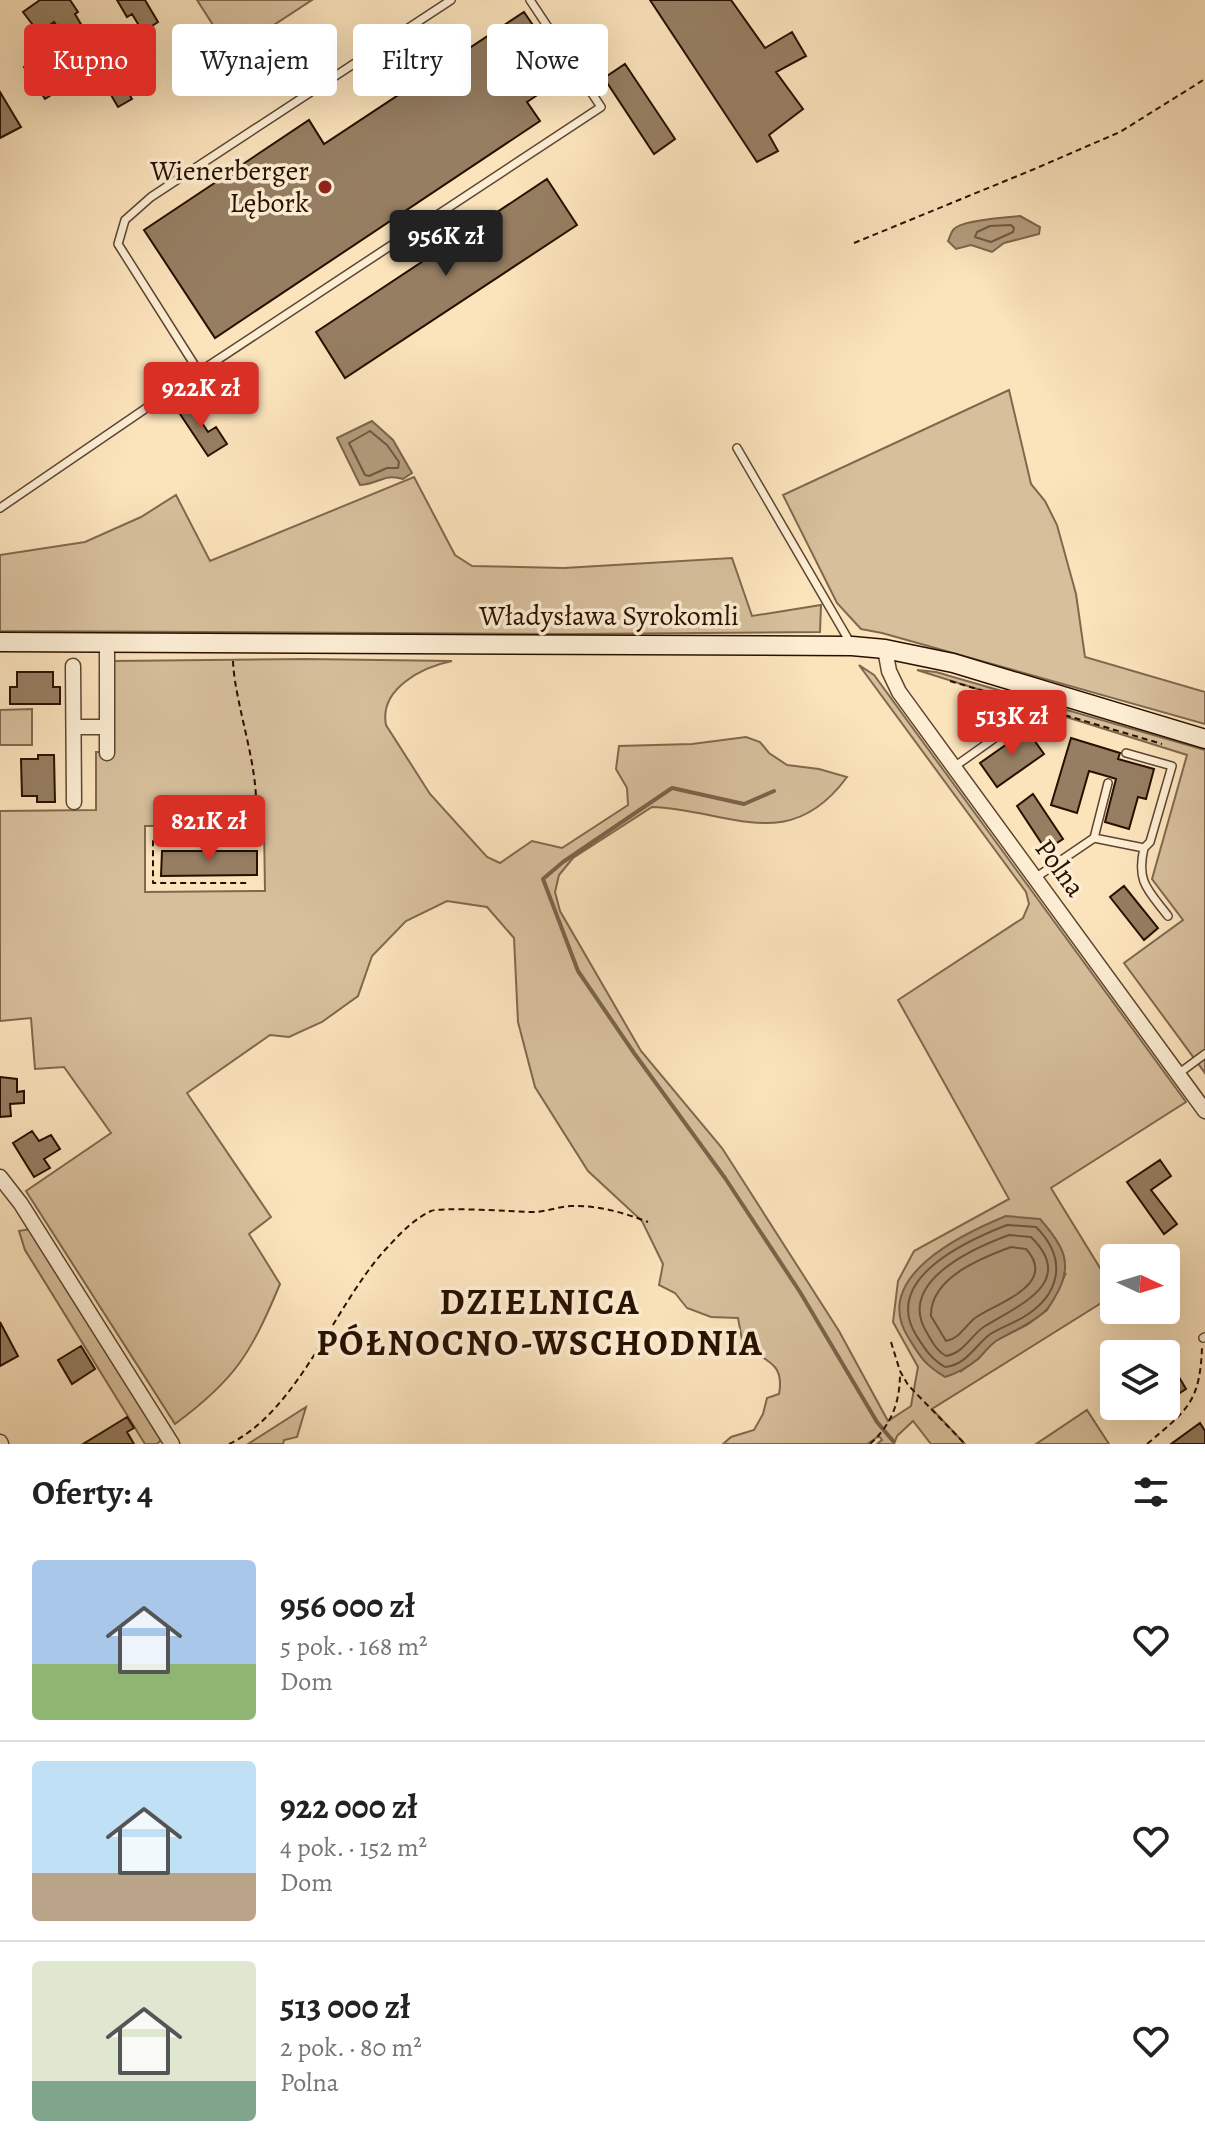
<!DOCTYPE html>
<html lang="pl">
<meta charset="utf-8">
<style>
:root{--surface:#fff;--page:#f6f6f6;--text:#222;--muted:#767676;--line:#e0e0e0;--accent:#d93025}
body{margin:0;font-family:Alegreya,serif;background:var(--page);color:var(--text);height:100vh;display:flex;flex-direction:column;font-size:30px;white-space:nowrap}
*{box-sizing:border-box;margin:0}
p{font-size:26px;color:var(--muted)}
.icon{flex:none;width:44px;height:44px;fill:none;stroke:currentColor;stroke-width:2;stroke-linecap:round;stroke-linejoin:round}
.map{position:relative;height:1444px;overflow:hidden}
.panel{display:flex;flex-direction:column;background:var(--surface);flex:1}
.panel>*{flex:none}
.guide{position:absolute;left:24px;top:24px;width:800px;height:72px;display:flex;gap:16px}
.needle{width:52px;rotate:94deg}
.buttons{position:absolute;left:1100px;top:1244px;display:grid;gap:16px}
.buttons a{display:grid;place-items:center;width:80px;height:80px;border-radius:8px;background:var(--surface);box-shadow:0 8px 32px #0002;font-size:40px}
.price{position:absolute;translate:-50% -68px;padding:0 18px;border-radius:8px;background:var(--accent);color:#fff;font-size:26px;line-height:52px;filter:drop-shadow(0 2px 4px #0008)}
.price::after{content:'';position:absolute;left:50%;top:48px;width:24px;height:18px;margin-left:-12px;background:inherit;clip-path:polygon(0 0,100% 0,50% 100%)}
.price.active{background:#222;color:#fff}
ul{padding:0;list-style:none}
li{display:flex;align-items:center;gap:24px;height:200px;padding:0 32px}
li+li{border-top:2px solid var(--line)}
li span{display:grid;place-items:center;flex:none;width:224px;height:160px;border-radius:8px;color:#555}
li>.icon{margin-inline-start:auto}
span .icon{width:96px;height:96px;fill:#fffc;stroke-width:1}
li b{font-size:34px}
h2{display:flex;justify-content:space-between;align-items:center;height:96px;padding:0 32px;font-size:34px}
.tag{padding:0 28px;border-radius:8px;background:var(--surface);box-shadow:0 8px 32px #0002;font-size:28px;line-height:72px}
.tag.active{background:var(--accent);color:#fff}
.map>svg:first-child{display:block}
.green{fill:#d7bf9c;stroke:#80684e;stroke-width:2;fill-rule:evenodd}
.water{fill:#b39b7c;stroke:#7b634a;stroke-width:2}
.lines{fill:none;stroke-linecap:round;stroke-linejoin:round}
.shore{stroke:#6e563e;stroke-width:2}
.stream{stroke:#7b634a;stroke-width:4}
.building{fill:#967e62;stroke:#281000;stroke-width:2}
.lane-casing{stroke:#5d452f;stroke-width:10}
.street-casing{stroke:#5d452f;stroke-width:17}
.secondary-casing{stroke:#281000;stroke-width:21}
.path{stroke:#281000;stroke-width:2;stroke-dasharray:6 4;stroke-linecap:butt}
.lane{stroke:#fcedd3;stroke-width:7}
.street{stroke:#fcedd3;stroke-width:14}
.secondary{stroke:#fcedd3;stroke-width:18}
.poi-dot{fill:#8f2418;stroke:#fcedd3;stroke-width:3}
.labels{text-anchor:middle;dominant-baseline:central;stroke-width:7;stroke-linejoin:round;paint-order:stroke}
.poi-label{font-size:28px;fill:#281000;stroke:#fcedd3;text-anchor:end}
.street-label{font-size:28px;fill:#281000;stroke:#fcedd3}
.district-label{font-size:36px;font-weight:bold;letter-spacing:2px;fill:#281000;stroke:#fcedd3}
</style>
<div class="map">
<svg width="1205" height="1444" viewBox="0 0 1205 1444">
<rect width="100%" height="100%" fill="#fbe3bc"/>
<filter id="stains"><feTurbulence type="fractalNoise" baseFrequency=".0025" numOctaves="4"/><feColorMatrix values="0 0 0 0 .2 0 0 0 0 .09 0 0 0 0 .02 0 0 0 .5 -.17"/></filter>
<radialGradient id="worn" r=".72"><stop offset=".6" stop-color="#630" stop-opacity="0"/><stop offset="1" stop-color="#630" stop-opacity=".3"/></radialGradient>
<!-- green -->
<path class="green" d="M197 0H312L231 53Z
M1009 390 1031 484 1045 501 1057 525 1076 594 1085 657 1205 692V724L882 633 861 629 837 603 783 495Z
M414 477 455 555 472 566 564 568 732 558 752 616 821 605 820 632 577 634 0 631V555L85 542 141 517 176 495 210 561Z
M306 659 452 661C422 667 379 689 386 725L430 794 487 857 500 863 532 841 562 848 628 805 627 788 616 769 619 746 692 744 746 737 760 742 769 753 787 765 819 769 847 777C789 856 730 810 652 807L573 858 559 875 555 892 560 911 641 1051 722 1148 839 1331 888 1421 911 1406 918 1367 893 1322 898 1281 914 1251 1009 1199 898 1000 1023 918 1029 904 1026 892 859 665 874 675 1186 1102 1051 1188 1108 1281 1114 1278V1295L932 1409 965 1444H931L913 1421 897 1436 894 1444H877L882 1440 879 1436 867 1444H723L731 1437 754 1430 763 1414 767 1398 779 1394C785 1363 766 1361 743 1345L738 1318 711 1317 687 1308 675 1293 659 1285 663 1264 642 1221 588 1171 535 1087 518 1022 514 938 487 907 447 901 406 921 372 956 358 996 322 1022 289 1037 270 1035 187 1093 271 1217 249 1234 280 1284C251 1353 236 1379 175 1424L26 1191 111 1133 64 1067 35 1069 31 1018 0 1021V811L96 810V752H114V661ZM264 825 265 891 145 892V826ZM1066 1273 1047 1310 1027 1325 993 1342 978 1359 960 1372Z
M917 670 936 672 1205 750V1073L1124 963 1183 920 1152 879 1187 755Z
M32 709V745H0V710Z
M30 1229 161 1440 157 1444H145L25 1250 19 1231Z
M306 1407 297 1437 284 1440 283 1444H248Z
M1087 1410 1109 1444H1036Z"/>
<!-- water -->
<path class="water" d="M1020 216 1040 227 1039 234 1004 243 992 252 971 245 956 249 948 241C950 237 951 232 954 229 960 221 1007 217 1020 216Z
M372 421 393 440 412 473 403 479C383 473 380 484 360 485L337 438Z
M1006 1216 1040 1219C1063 1245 1075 1264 1055 1297 1052 1302 1049 1308 1044 1312 1030 1325 1012 1331 996 1341 989 1346 984 1353 978 1359 968 1367 958 1373 945 1377 924 1364 921 1358 908 1337 871 1277 962 1234 1006 1216Z"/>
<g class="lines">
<!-- shore -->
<path class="shore" d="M1011 225 1014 228 1013 232 991 242 975 237 977 232 990 226Z
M370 431 387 445 399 462 398 468H387L369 476 365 475 349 443Z
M1007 1225 1036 1227C1068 1259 1061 1295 1022 1318 1012 1324 999 1328 989 1335 974 1347 966 1365 945 1367 931 1359 925 1349 916 1335 882 1279 966 1241 1007 1225Z
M1009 1235 1031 1237C1078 1283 1017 1306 985 1326 971 1335 964 1353 946 1356 937 1351 933 1343 927 1333 896 1283 971 1249 1009 1235Z
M1011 1247 1026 1249C1059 1285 996 1303 975 1318 965 1326 959 1339 946 1341L931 1316C930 1278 981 1258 1011 1247Z"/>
<!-- stream -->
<path class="stream" d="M774 791 744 804 672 788 563 862 543 879 578 971 634 1053 725 1178 800 1292 877 1422 893 1441"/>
</g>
<!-- building -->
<path class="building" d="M40 0H70L78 12 75 14 118 87 123 84 132 99 118 107 104 83 97 87 75 52 72 54 65 43 67 41 54 22 39 33 23 12Z
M117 0H145L158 22 143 32 132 14 127 17Z
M650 0H731L765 48 792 32 806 56 776 72 803 109 769 135 778 151 757 162Z
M524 12 567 75 527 102 540 121 215 338 144 230 309 120 324 144Z
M38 58 51 73 46 76 56 92 45 99 24 67Z
M625 64 675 139 654 154 604 78Z
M0 92 21 127 0 138Z
M547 179 577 225 345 378 316 332Z
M187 400 208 432 216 427 227 444 208 456 176 408Z
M17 672H53V687H60V704H10V687H17Z
M1027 730 1044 754 997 787 980 763Z
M1071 738 1120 753 1118 759 1154 769 1146 799 1138 797 1129 829 1105 822 1116 779 1110 777 1089 771 1077 813 1051 805Z
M38 755H54L55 802H37V796H22L21 759H38Z
M1033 794 1063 839 1046 850 1017 806Z
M162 851H257V875L161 876Z
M1124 886 1158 928 1144 940 1110 897Z
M0 1077 17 1079V1092L24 1091V1103L10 1104 11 1116 0 1117Z
M32 1131 39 1141 51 1135 60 1149 44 1159 50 1168 34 1177 13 1143Z
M1160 1160 1171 1176 1151 1190 1177 1224 1164 1234 1127 1182Z
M0 1322 18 1356 0 1366Z
M81 1346 95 1369 72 1384 58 1360Z
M1176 1372 1186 1389 1166 1402V1378Z
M127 1417 134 1428 127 1432 134 1444H83Z
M1200 1423 1205 1431V1444H1171Z"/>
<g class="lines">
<!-- lane casing -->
<g class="lane-casing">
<path id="lane" d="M199 372 601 107 530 0
M737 448 851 644
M0 508 199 372 118 244 125 220 151 197 451 0
M954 767 1023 718
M1094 838 1108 783
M1144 848C1136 882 1148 890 1168 916
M1035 878 1094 838 1144 848 1150 842 1172 766 1126 753
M1178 1074 1205 1054
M1203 1338 1205 1337"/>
</g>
<!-- street casing -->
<g class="street-casing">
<path id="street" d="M107 644V753
M885 649 889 671 899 692 1205 1111
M73 666 74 802
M74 727H107
M0 1177 21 1204 172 1444
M0 1442 1 1444"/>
</g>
<!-- secondary casing -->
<g class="secondary-casing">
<path id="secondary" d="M0 642 852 646 885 649 953 663 1205 739"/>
</g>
<!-- path -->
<path class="path" d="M854 243 1032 170 1120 132 1205 79
M233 661C235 713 270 791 250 840L153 839V883H248
M950 681 1162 744
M891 1342 900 1371 908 1385 965 1444
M229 1444C297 1412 334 1307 384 1251 398 1236 412 1220 431 1211 439 1207 513 1211 528 1212 543 1213 556 1207 570 1206 597 1205 622 1212 648 1222
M870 1444C892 1424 900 1402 900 1373
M1147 1444C1187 1410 1200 1403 1202 1347"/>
<!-- lane -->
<use href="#lane" class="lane"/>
<!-- street -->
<use href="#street" class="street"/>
<!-- secondary -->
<use href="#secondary" class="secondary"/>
</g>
<!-- markers -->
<circle class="poi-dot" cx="325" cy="187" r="8"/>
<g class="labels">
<!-- poi labels -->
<g class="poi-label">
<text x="309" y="171">Wienerberger<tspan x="309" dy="32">Lębork</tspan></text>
</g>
<!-- street labels -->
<g class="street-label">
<text x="609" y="616">Władysława Syrokomli</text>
<text transform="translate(1060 868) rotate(54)">Polna</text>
</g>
<!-- district labels -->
<g class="district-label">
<text x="540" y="1301">DZIELNICA<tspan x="540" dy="41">PÓŁNOCNO-WSCHODNIA</tspan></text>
</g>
</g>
<rect width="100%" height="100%" filter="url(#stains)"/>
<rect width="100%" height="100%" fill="url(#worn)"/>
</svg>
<div class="buttons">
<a><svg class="needle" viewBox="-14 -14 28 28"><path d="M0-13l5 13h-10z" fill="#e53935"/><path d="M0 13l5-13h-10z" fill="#767676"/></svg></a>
<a><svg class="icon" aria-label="layers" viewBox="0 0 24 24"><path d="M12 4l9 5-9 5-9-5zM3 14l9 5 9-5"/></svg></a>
</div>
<b class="price active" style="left:446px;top:278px">956K zł</b>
<b class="price" style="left:201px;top:430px">922K zł</b>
<b class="price" style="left:1012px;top:758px">513K zł</b>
<b class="price" style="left:209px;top:863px">821K zł</b>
<div class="guide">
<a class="tag active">Kupno</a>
<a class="tag">Wynajem</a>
<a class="tag">Filtry</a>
<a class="tag">Nowe</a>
</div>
</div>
<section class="panel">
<h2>Oferty: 4<svg class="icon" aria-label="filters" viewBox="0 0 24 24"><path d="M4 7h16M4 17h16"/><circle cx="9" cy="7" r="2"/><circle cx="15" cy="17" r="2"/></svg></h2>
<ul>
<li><span style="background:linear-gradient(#a9c7e8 65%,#8fb573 0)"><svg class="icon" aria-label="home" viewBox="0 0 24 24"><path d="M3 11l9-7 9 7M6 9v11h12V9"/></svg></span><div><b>956 000 zł</b><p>5 pok. · 168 m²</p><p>Dom</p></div><svg class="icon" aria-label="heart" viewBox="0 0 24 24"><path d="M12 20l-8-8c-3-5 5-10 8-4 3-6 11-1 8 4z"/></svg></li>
<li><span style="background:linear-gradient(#bfe0f5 70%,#b9a48a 0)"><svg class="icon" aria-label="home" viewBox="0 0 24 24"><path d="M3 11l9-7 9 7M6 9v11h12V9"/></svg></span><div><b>922 000 zł</b><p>4 pok. · 152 m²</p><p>Dom</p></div><svg class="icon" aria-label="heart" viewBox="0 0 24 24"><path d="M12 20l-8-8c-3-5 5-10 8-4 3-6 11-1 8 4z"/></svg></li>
<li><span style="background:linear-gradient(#dfe7d0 75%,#7fa58c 0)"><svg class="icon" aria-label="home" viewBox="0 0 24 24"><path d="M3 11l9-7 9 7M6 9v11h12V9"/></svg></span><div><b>513 000 zł</b><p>2 pok. · 80 m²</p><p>Polna</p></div><svg class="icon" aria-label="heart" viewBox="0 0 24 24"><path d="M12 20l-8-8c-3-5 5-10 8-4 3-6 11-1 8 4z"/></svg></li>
</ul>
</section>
